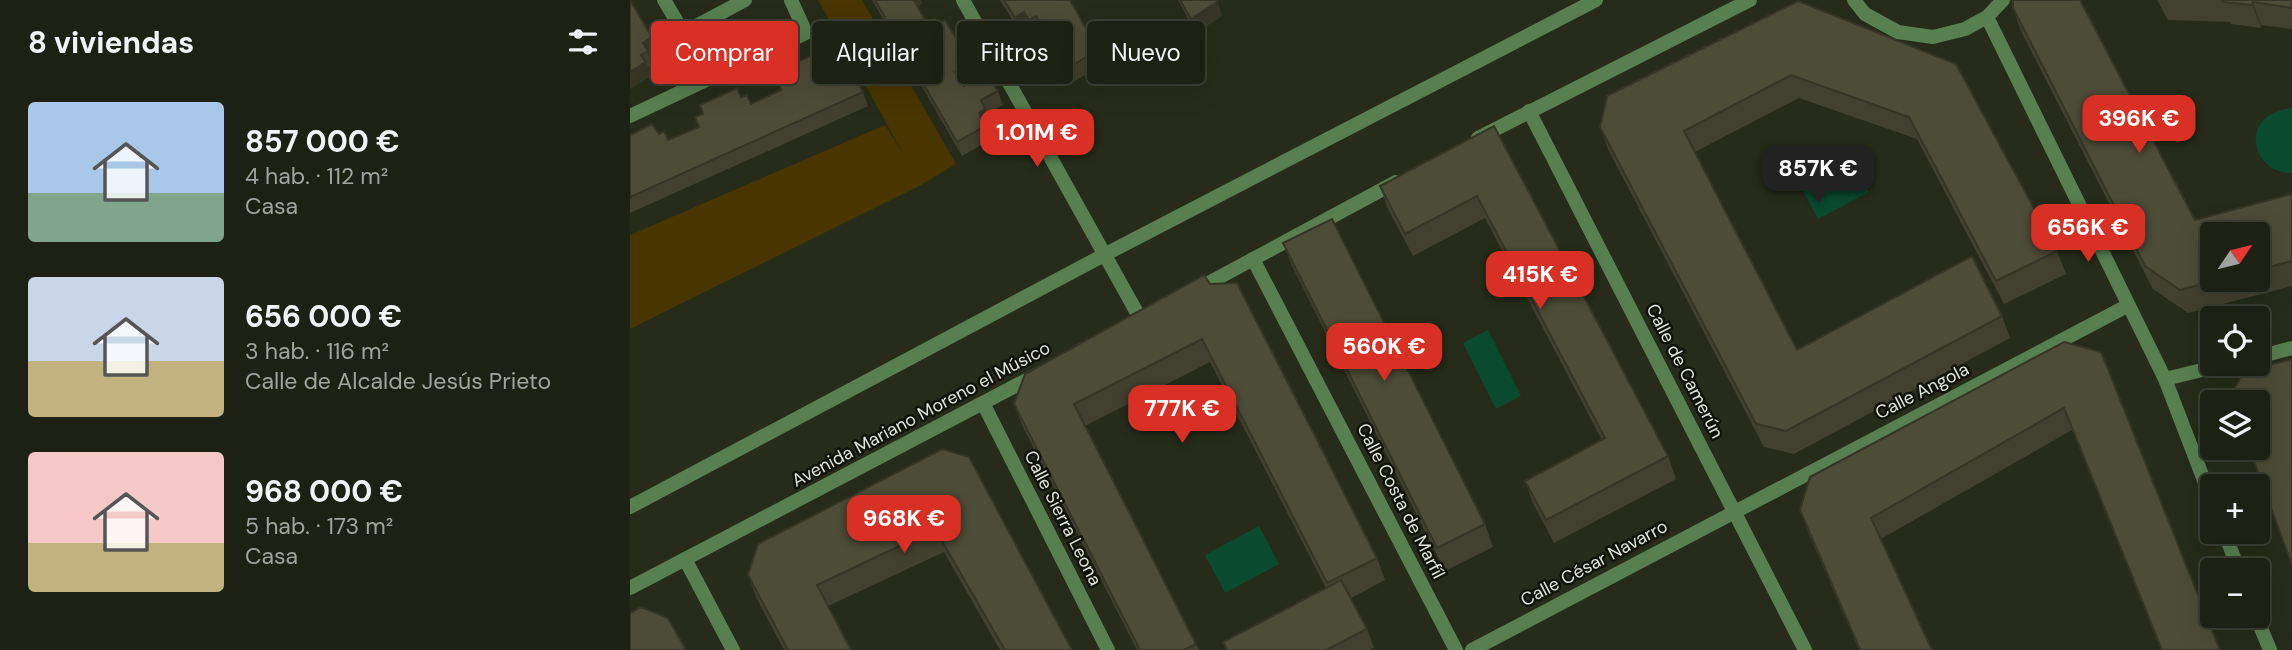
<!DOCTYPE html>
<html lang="es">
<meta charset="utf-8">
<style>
:root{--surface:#1c2113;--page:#292e21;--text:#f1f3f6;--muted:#a0a3a0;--line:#3a3e33;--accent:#d93025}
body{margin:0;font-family:"DM Sans",sans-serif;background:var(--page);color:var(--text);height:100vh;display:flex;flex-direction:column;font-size:26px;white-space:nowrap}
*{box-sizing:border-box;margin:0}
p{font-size:23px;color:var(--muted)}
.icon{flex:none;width:38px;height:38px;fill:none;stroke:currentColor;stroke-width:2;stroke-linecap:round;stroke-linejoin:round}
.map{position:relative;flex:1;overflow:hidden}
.drawer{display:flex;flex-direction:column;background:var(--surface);width:630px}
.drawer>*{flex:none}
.top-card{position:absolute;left:21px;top:21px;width:665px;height:63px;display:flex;gap:14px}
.needle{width:46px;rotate:55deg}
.tools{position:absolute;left:1570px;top:222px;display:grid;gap:14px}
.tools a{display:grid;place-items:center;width:70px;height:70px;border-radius:7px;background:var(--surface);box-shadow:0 7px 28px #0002,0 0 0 2px var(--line);font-size:35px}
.price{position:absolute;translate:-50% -60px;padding:0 16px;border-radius:14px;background:var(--accent);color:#fff;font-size:23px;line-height:46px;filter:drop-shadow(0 2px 4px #0008)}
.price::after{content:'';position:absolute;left:50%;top:42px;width:21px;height:16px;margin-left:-10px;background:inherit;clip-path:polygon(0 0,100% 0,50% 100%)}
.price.selected{background:#222;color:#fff}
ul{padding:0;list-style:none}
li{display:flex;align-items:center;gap:21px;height:175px;padding:0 28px}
li span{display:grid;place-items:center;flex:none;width:196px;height:140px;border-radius:7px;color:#555}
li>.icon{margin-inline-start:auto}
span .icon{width:84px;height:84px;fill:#fffc;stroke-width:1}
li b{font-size:30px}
h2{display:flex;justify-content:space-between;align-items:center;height:84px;padding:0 28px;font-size:30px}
.tag{padding:0 24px;border-radius:7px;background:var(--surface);box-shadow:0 7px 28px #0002,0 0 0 2px var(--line);font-size:24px;line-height:63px}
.tag.selected{background:var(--accent);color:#fff}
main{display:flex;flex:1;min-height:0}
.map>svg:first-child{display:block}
.green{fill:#483500}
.water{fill:#0a4a2f}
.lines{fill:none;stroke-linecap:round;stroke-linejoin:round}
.service{stroke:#577f4f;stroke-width:14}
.pedestrian{stroke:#577f4f;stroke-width:14}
.minor{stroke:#577f4f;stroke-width:14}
.wall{fill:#42412f;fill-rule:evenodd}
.shaded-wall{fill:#363526}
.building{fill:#4d4c37;stroke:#363526;stroke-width:2}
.labels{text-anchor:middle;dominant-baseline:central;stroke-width:5;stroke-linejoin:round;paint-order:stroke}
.street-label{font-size:18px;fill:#e0e4d8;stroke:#11130b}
</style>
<main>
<section class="drawer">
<h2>8 viviendas<svg class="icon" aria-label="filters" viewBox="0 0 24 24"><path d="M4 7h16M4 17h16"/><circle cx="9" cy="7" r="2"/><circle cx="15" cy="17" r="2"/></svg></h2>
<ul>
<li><span style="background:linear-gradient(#a9c7e8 65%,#7fa58c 0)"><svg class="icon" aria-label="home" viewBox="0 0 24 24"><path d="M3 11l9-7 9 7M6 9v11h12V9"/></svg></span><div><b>857 000 €</b><p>4 hab. · 112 m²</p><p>Casa</p></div></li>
<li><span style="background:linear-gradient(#c9d6e8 60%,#c2b280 0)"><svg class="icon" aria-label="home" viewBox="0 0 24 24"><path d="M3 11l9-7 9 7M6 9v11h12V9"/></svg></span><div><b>656 000 €</b><p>3 hab. · 116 m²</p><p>Calle de Alcalde Jesús Prieto</p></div></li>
<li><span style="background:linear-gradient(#f6c9c9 65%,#c2b280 0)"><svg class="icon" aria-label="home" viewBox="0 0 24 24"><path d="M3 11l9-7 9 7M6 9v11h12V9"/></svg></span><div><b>968 000 €</b><p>5 hab. · 173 m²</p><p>Casa</p></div></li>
</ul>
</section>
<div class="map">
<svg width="1662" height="650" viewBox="0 0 1662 650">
<rect width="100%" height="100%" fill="#262c19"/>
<!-- green -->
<path class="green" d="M188 0H232L326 164 291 185 0 329V235L255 125 274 155Z"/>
<!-- water -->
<path class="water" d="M1662 108V173C1623 175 1605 115 1662 108Z
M1204 168 1230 177 1239 192 1188 219 1171 187Z
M858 330 891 396 866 409 833 343Z
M629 526 649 564 595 593 575 555Z"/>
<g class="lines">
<!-- service -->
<path class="service" d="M0 507 474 255 966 0"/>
<!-- pedestrian -->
<path class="pedestrian" d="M623 259 826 650
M353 403 478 650
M842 650 1497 306"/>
<!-- minor -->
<path class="minor" d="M34 0 81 79
M333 0 511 320
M1224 0 1235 14 1268 32 1303 37 1335 29 1357 17 1373 0
M1357 17 1535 379 1582 501
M53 33 115 0
M899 111 1175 650
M0 116 176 33 161 0
M848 138 1120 0
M562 292 766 182
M1628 357 1662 348
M1535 379 1597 364
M1594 532 1609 570
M55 559 103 650
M0 588 408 374
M1626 616 1640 650"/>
</g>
<!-- wall -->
<path class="wall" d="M0 0 27 50 19 56 23 64 18 67 21 76 0 89Z
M242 0H291L292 3 288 7 296 22 308 24 336 55 341 69 334 74 337 82 333 84 334 86 368 91 373 105 357 114 360 122 355 126 360 140 332 156Z
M370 0H440L468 50 473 64 443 82 433 67 425 73 421 65 413 71 402 53 397 39 411 30 404 34 399 26 390 32Z
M548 0H589L587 1 592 16 566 33Z
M1527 0H1662V29L1631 25V28L1601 24 1600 22 1538 20Z
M1168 1 1427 251 1436 274 1374 304 1287 139 1169 98 1065 152 1167 350 1372 316 1380 338 1164 454 1134 447 978 149 970 127Z
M1383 8 1565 220 1662 194V286L1558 313 1523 289 1391 31ZM1628 234V280H1582Z
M193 62 233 92 238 106 0 213V135L29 134 38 140 68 127 73 115 111 97 121 104 151 90Z
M864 126 1038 456 1046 479 924 543 903 503 895 481 972 440 855 218 783 256 758 209 750 186Z
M653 243 855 524 863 547 815 571 662 266Z
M580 284 747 558 755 580 721 598 737 629 744 648 739 650H596L593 642 696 588 580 362 455 426 569 650H507L393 427 384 404Z
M1434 342 1590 650H1531L1442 430 1251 539 1303 650H1229L1178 532 1170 510Z
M312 449 442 650H370L314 552 198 606 221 650H154L126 597 118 575Z"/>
<!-- shaded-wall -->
<path class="shaded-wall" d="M283 0H291L292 3 286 9Z
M587 2 592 16 566 33 561 19Z
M1623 2 1631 25V28L1622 5Z
M394 12 399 26 390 32 385 18Z
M22 37 27 50 19 56 13 43Z
M416 52 421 65 413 71 408 58Z
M428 54 433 67 425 73 420 59Z
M336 55 341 69 334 74 329 61Z
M16 62 21 76 0 89V72Z
M355 109 360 122 354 127 349 113Z"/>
<!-- building -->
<path class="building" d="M0 0 22 37 13 43 18 51 11 55 16 62 0 72Z
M245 0H284L296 22 304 19 308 24 315 20 336 55 329 61 332 68 325 72 334 86 356 72 368 91 351 100 355 109 349 113 355 126 327 142Z
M374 0H440L468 50 438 68 428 54 420 59 416 52 408 58 397 39 414 28 406 16 399 20 394 12 385 18Z
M550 0H586L587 2 561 19Z
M1383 0H1450L1565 220 1662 194V261L1628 270V234H1582V280H1588L1550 290 1515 266 1383 8Z
M1592 0H1662V8L1623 2 1622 5 1593 2Z
M1168 1 1326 64 1427 251 1366 281 1279 117 1161 75 1054 131 1167 350 1342 256 1372 316 1156 431 1126 424 970 127 977 96Z
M189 52 193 62 199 60 204 69 219 63 233 92 0 197V135L22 124 29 134 34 131 38 140 69 127 65 117 73 114 70 105 107 88 111 97 117 95 121 104 151 90 148 81 155 79 151 69Z
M864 126 1038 456 916 520 895 481 975 438 847 196 775 234 750 186Z
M702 219 855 524 807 548 653 243Z
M574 275 580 284 607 283 747 558 697 583 572 339 444 404 566 644 554 650H510L384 404 395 374Z
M1434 342 1471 352 1590 650H1532L1434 408 1241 518 1302 650H1230L1170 510 1180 477Z
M1662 359V565L1619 448H1628V402H1602L1600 397 1613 372Z
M312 449 339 457 442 650H375L305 529 187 585 221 650H158L118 575 128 544Z
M711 580 737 629 696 650H597L593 642Z
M11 607 38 618 56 650H0V613Z"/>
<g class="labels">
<!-- street labels -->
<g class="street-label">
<text transform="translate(1055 371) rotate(63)">Calle de Camerún</text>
<text transform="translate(1292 391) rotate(-27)">Calle Angola</text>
<text transform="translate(291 414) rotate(-28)">Avenida Mariano Moreno el Músico</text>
<text transform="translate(771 501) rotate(63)">Calle Costa de Marfíl</text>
<text transform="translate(433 518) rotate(63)">Calle Sierra Leona</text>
<text transform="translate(964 563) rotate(-28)">Calle César Navarro</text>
</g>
</g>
</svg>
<div class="tools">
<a><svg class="needle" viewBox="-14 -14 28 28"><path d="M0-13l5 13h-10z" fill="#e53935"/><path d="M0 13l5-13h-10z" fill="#a0a3a0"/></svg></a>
<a><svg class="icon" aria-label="locate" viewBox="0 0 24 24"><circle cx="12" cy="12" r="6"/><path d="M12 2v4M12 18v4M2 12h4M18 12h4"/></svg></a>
<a><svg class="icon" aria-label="layers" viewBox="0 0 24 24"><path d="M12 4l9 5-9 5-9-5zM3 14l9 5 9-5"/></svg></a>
<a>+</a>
<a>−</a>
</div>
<b class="price" style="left:1509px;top:155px">396K €</b>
<b class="price" style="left:407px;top:169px">1.01M €</b>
<b class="price selected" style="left:1188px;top:205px">857K €</b>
<b class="price" style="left:1458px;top:264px">656K €</b>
<b class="price" style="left:910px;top:311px">415K €</b>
<b class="price" style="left:754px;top:383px">560K €</b>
<b class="price" style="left:552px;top:445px">777K €</b>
<b class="price" style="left:274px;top:555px">968K €</b>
<div class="top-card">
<a class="tag selected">Comprar</a>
<a class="tag">Alquilar</a>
<a class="tag">Filtros</a>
<a class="tag">Nuevo</a>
</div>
</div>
</main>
